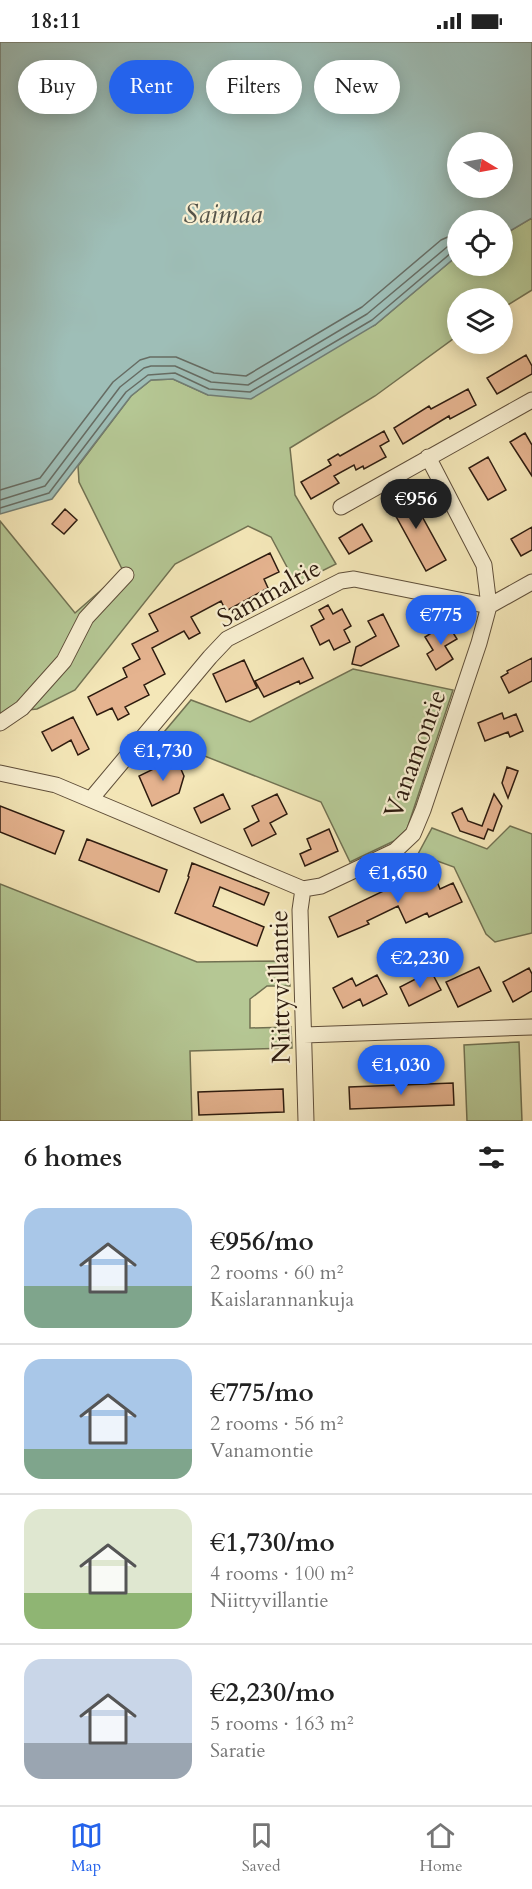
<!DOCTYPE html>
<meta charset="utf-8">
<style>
:root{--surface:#fff;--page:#f6f6f6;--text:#222;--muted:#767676;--line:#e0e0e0;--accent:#2563eb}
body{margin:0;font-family:Cardo,serif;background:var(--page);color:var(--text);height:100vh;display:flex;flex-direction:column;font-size:22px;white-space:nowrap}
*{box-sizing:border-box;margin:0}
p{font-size:20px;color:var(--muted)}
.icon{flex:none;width:33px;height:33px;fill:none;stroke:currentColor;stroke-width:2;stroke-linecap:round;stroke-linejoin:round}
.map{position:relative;height:1079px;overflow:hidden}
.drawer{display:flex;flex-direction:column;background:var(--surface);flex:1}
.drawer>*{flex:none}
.top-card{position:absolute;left:18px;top:18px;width:496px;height:54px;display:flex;gap:12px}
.needle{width:39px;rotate:100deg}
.buttons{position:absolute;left:447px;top:90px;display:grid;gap:12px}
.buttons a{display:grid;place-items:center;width:66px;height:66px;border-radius:50%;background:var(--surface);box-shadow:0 3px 15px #0003;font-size:30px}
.price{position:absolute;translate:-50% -51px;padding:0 14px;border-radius:21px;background:var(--accent);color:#fff;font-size:20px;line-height:39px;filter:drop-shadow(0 2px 3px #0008)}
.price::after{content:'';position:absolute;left:50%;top:36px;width:18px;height:14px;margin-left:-9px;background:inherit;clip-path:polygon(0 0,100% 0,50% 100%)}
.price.active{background:#222;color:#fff}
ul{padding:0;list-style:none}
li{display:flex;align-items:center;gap:18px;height:150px;padding:0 24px}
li+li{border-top:2px solid var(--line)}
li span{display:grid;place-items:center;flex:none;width:168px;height:120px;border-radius:18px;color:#555}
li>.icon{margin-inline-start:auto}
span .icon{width:72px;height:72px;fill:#fffc;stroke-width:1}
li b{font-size:26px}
h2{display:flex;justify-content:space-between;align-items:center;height:72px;padding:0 24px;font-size:26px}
.pill{padding:0 21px;border-radius:27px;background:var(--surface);box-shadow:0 3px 15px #0003;font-size:21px;line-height:54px}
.pill.active{background:var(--accent);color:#fff}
.status{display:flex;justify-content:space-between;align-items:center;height:42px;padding:0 30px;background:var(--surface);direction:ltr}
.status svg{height:16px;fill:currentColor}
.tab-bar{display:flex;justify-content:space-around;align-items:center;height:84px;border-top:2px solid var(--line);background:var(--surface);font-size:16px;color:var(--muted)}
.tab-bar a{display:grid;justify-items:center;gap:3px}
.tab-bar .active{color:var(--accent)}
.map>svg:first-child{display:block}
.green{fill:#b5c794;stroke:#717152;stroke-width:1.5}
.water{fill:#9ebeb7;stroke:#717d74;stroke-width:1.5;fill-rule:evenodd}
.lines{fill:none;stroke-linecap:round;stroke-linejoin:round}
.shore{stroke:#666c63;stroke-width:1.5}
.building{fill:#e5b38f;stroke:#2d1b0f;stroke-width:1.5}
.minor-casing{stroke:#5f4e39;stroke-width:17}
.minor{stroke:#f8efd1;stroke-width:15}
.labels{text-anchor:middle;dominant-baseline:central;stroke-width:4.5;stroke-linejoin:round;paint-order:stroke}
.street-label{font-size:26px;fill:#2d1b0f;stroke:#f8efd1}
.water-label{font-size:27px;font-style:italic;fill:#55544a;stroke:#f8efd1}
</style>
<div class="status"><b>18:11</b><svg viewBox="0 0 49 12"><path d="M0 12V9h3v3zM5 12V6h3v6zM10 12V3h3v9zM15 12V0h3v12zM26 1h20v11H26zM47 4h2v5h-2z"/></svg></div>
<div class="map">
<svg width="532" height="1079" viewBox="0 0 532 1079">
<rect width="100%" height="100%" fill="#f4e7b8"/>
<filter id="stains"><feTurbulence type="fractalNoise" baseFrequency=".00333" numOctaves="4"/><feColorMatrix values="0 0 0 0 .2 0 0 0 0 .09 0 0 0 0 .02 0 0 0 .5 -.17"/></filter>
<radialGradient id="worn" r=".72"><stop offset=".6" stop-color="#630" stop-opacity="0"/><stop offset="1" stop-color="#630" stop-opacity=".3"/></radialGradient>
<!-- green -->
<path class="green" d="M532 176V248L503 266 502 256H458L457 294 375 354 290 406 295 453 336 522 296 542 271 495 248 484 175 522 75 648 37 667 0 671V479L75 571 123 529 79 440 78 424 131 354 151 338 173 337 208 353 375 283 457 214 458 224H502L503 193Z
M353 627 453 648 407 787 394 799 350 820 321 760 159 696 191 658 250 680Z
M510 784 532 792V891L495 900 486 892 454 825 418 812 432 786 487 807Z
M0 842 197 920 288 919 290 944H267L250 957V986L291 985 292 1006 190 1009 192 1079H0Z
M519 1000 522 1079H467L464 1003Z"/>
<!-- water -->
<path class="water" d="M0 0H532V176L503 193 502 178H458L457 214 375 283 251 357 208 353 173 337 151 338 131 354 52 457 0 472ZM458 100H502V146H458Z"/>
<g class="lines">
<!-- shore -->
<path class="shore" d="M0 448 40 436 113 340 140 318 150 315H176L214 331 246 334 362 265 441 198 450 194 458 193
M0 458 45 444 120 345 144 326 151 324H175L211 340 248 343 367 272 447 205 458 202
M0 466 49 451 126 350 148 333 175 331 209 347 250 350 372 278 451 211 458 210"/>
</g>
<!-- building -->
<path class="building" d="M526 313 532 324V332L497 352 487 336Z
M468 347 476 363 450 377 449 374 403 402 394 386 429 364 431 367Z
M384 389 389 399 380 404 386 415 364 427 363 424 356 428 354 423 334 434 339 441 311 457 301 440 331 423 328 418 338 412 340 414Z
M525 391 532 403V434L510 400Z
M488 415 506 448 488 458 469 426Z
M407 447 446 518 426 529 387 458Z
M65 467 77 478 64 492 52 482Z
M362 482 372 499 349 512 339 496Z
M532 485V508L521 514 511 497Z
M270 511 279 530 264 537 268 546 226 569 221 559 191 575 200 591 189 597 184 589 152 606 165 632 144 643 149 653 125 665 129 672 118 678 112 666 97 673 88 655 127 635 123 626 140 617 132 602 158 589 149 572Z
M328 563 333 572 342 567 351 584 344 588 350 600 334 608 329 598 320 603 311 584 324 577 319 568Z
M383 572 399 604 361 624 352 622 356 605 376 594 368 579Z
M447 581 457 597 445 604 453 617 436 628 427 612 433 608 425 595Z
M303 616 313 636 300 642 299 639 264 655 255 639Z
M532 616V639L509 651 501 635 508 631 507 629Z
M244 618 257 646 226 660 213 632Z
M502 671 504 677 516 672 523 689 510 695 508 690 485 699 478 681Z
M73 675 89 707 78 713 71 698 52 709 42 690Z
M176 716 184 734 179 751 152 764 139 734Z
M507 725 518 729 508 756 502 741Z
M223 752 230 767 201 781 194 766Z
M277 752 287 772 270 781 276 792 252 804 244 787 259 779 252 764Z
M494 752 502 764 493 789 488 787 484 797 460 789 452 771 462 766 468 779 482 784Z
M0 764 64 789 55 812 0 790Z
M329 787 338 809 305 824 300 812 311 807 307 797Z
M87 797 167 828 159 850 79 818Z
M192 821 269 851 264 863 220 845 213 864 264 885 257 904 175 871 189 835 188 834Z
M427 832 431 840 436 837 440 847 453 841 462 860 429 875 427 871 406 881 398 864 367 879 369 882 338 895 329 875 400 841 401 844Z
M479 925 491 949 458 965 446 940Z
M529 926 532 932V949L513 960 503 940Z
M431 929 441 948 409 964 400 945Z
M377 933 387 952 363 964 360 957 343 966 333 946 352 936 356 944Z
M453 1041 454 1063 350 1067 349 1045Z
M283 1047 284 1070 199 1073 198 1050Z"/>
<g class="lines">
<!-- minor casing -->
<g class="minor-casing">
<path id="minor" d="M341 465 532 358
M0 681 22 666 64 619 86 576 126 533
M0 731 56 743 303 847 300 868 306 1079
M91 757 210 615 227 597 341 539 354 537 489 564 532 540
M303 847 321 844 395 809 413 792 423 768 479 601 489 564 484 523 428 415
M304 993 532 985"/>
</g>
<!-- minor -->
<use href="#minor" class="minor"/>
</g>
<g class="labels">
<!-- street labels -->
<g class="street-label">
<text transform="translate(269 551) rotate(-29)">Sammaltie</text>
<text transform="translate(415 712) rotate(-70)">Vanamontie</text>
<text transform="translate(280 945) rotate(-91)">Niittyvillantie</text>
</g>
<!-- water labels -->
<g class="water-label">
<text x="223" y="172">Saimaa</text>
</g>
</g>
<rect width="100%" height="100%" filter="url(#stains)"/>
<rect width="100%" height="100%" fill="url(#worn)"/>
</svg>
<div class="buttons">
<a><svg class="needle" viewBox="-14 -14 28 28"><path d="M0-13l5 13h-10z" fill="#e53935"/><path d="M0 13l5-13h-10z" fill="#767676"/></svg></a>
<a><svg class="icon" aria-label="locate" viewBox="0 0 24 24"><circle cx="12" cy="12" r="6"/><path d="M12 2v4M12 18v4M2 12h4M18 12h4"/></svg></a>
<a><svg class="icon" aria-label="layers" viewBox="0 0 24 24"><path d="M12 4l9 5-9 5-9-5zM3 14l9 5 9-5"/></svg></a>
</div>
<b class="price active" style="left:416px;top:488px">€956</b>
<b class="price" style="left:441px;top:604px">€775</b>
<b class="price" style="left:163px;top:740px">€1,730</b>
<b class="price" style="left:398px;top:862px">€1,650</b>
<b class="price" style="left:420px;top:947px">€2,230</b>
<b class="price" style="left:401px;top:1054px">€1,030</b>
<div class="top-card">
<a class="pill">Buy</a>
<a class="pill active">Rent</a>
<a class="pill">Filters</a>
<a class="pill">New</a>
</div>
</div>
<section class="drawer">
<h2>6 homes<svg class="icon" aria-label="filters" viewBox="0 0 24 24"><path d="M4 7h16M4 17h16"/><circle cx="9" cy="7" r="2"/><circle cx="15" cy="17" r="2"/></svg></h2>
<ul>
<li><span style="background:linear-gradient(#a9c7e8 65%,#7fa58c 0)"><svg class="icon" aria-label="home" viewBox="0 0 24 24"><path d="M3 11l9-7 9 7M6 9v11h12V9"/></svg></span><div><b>€956/mo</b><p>2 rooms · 60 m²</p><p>Kaislarannankuja</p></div></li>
<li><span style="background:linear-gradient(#a9c7e8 75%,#7fa58c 0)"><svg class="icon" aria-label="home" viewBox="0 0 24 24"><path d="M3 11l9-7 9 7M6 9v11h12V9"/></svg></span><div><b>€775/mo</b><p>2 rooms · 56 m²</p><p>Vanamontie</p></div></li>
<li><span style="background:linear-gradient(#dfe7d0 70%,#8fb573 0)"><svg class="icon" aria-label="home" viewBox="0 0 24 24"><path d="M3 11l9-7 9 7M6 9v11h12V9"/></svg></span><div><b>€1,730/mo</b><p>4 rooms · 100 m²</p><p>Niittyvillantie</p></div></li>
<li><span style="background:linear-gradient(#c9d6e8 70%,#9aa5b1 0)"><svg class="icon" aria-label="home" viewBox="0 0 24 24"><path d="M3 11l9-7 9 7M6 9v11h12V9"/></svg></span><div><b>€2,230/mo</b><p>5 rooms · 163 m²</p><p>Saratie</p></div></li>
</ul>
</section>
<nav class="tab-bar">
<a class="active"><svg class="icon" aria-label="map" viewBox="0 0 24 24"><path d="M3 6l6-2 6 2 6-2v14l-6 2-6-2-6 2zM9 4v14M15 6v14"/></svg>Map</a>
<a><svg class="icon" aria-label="saved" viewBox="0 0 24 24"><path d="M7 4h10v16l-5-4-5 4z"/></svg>Saved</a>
<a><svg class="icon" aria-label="home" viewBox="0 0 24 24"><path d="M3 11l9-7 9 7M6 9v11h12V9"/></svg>Home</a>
</nav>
